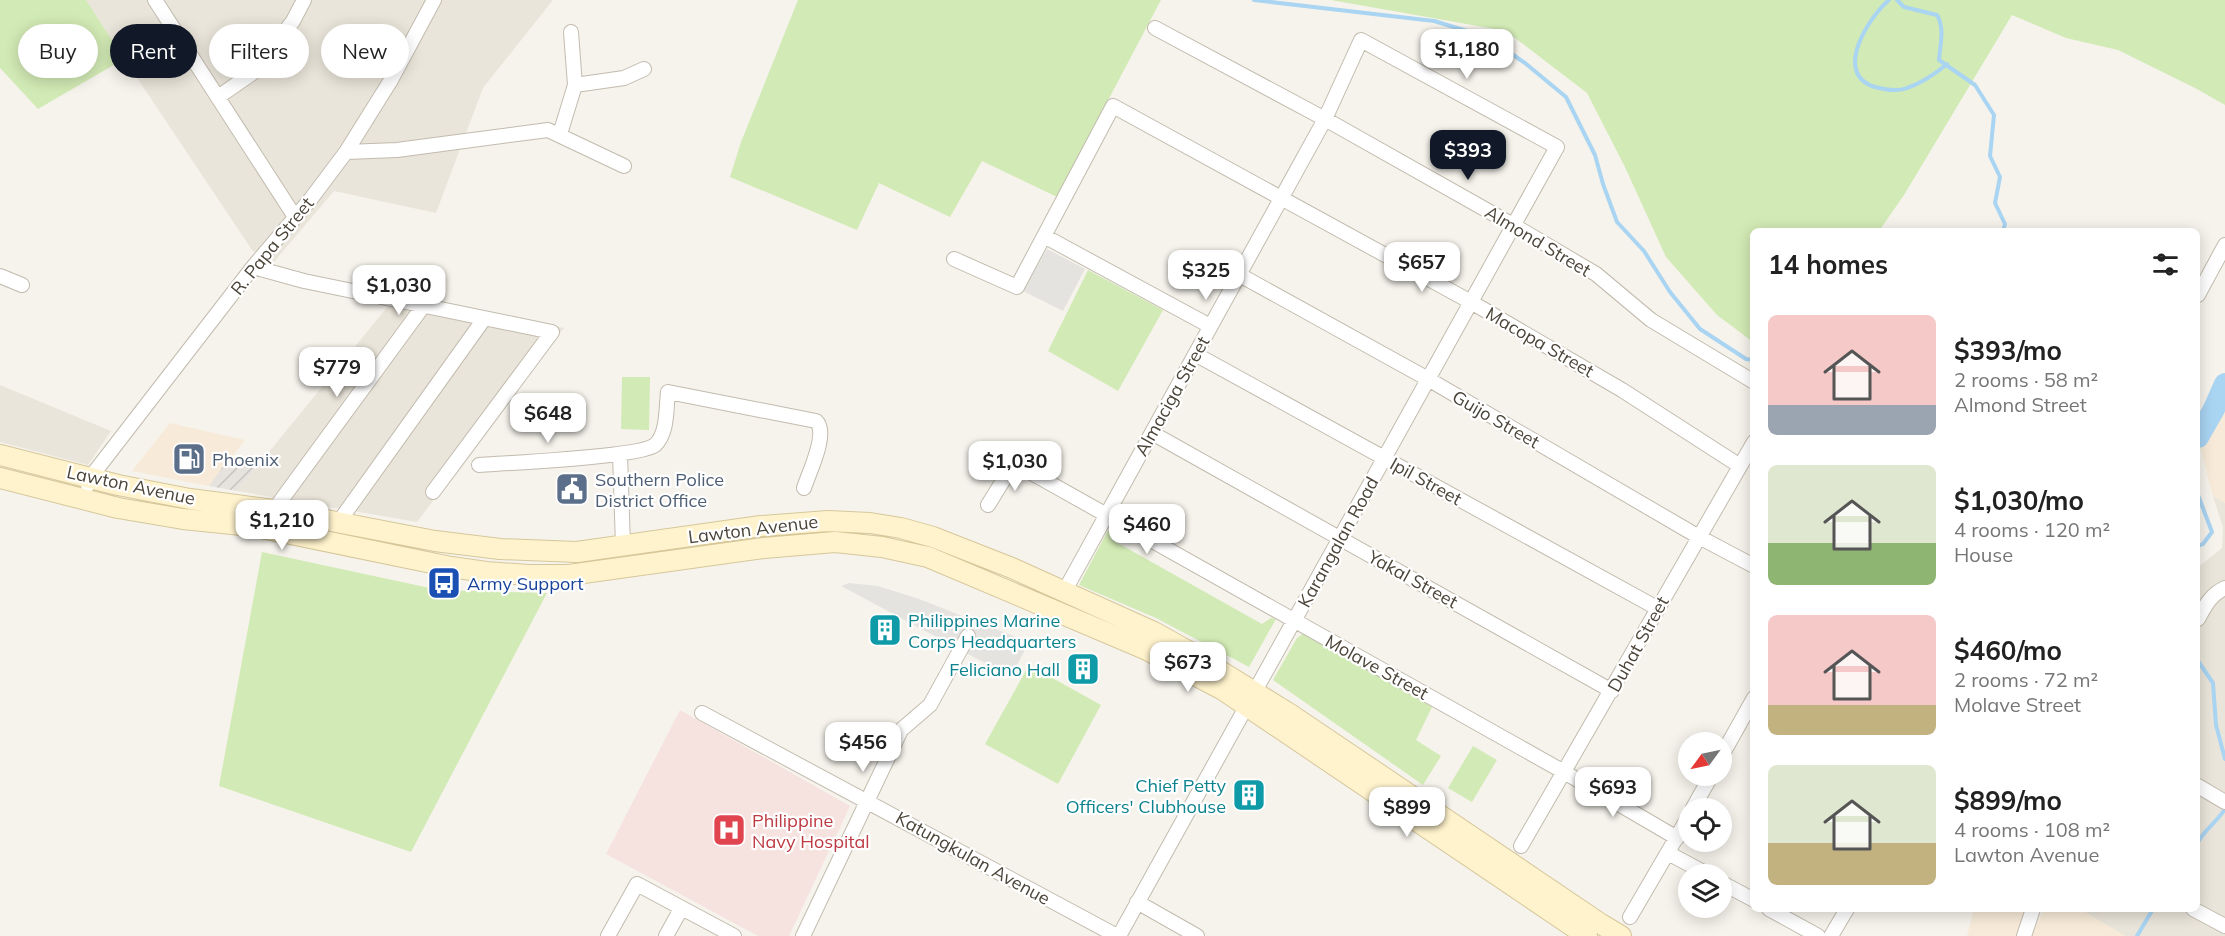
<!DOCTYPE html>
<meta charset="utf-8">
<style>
:root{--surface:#fff;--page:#f6f6f6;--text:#222;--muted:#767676;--accent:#111827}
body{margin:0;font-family:Mulish,sans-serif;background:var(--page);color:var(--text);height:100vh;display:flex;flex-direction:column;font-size:22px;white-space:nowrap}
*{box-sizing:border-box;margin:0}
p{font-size:20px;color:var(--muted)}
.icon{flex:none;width:33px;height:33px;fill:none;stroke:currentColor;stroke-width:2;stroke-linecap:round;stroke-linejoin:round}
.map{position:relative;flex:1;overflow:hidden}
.panel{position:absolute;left:1750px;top:228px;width:450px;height:684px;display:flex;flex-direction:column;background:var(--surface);border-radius:9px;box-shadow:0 3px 15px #0003}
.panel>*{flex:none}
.banner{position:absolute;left:18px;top:24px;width:570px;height:54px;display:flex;gap:12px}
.needle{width:39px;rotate:237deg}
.tools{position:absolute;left:1678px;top:732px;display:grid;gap:12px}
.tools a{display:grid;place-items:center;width:54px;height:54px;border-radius:50%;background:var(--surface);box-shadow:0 3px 15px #0003;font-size:30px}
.price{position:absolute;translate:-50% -51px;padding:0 14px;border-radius:12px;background:#fff;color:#222;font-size:20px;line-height:39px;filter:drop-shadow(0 2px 3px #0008)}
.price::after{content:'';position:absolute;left:50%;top:36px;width:18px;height:14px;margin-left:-9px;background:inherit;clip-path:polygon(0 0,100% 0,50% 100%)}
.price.active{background:var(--accent);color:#fff}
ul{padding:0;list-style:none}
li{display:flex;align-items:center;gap:18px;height:150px;padding:0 18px}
li span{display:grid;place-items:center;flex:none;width:168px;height:120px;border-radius:9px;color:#555}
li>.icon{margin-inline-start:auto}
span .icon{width:72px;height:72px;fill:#fffc;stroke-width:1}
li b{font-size:26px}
h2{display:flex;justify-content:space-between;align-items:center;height:72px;padding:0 18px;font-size:26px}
.chip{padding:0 21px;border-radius:27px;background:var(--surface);box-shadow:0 3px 15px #0003;font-size:21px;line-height:54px}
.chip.active{background:var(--accent);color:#fff}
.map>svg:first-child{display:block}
.residential{fill:#eae5da}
.commercial{fill:#f7ead8}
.industrial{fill:url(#industrial-furrows)}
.medical{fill:#f6e3e0}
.green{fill:#d2eab5}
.parking{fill:#e5e3e0}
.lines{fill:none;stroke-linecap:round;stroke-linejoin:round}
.stream{stroke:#a9d4f2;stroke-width:4}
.river{stroke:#a9d4f2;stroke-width:22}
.minor-casing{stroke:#c2bbae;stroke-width:16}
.secondary-casing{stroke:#d6c79b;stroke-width:22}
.minor{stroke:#fff;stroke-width:14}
.secondary{stroke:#fff3cd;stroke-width:20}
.labels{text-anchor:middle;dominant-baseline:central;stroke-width:4.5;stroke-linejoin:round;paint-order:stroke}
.street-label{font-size:18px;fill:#4b4439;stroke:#fff}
.service-label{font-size:18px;fill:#4e5e75;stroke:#fff;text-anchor:start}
.transit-label{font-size:18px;fill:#164399;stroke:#fff;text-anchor:start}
.culture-label{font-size:18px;fill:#0d838f;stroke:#fff;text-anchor:end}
.health-label{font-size:18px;fill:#be3a42;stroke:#fff;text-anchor:start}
</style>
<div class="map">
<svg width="2225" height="936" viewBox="0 0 2225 936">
<defs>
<pattern id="industrial-furrows" width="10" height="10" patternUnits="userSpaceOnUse" patternTransform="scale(1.5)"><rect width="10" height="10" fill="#e6e2dd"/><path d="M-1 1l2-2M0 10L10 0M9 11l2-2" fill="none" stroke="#c7c3be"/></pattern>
</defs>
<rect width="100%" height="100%" fill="#f6f3ec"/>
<!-- residential -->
<path class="residential" d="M85 0H553L483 88 436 213 334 191 273 263 252 250Z
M397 295 564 328 417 522 237 491Z
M0 385 111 431 88 465 0 442Z
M2213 496 2225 503V936H2125L2079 909H2198V567L2222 548 2223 528Z"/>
<!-- commercial -->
<path class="commercial" d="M2225 402V503L2213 496 2200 447Z
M170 423 245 440 209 486 132 471Z
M1974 909H2030L2022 936H1967Z
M2044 909H2079L2125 936H2031Z"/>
<!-- industrial -->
<path class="industrial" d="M231 456 255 469 237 491 209 486Z"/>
<!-- medical -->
<path class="medical" d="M680 710 850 806 789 936H758L606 854Z"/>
<!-- green -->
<path class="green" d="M0 0H86L124 59 38 109 0 68Z
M798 0H1161L1057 197 982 161 950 217 879 183 857 230 730 177 741 142Z
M1331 0H2225V105L2197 89 2118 50 2066 38 2012 15 1904 195 1879 231H1754L1753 342 1717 315 1666 257 1624 165 1587 93 1506 31Z
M1088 270 1163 310 1118 391 1048 351Z
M622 377H650L649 430 621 429Z
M1115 528 1119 529 1116 542 1262 624 1271 618 1276 619 1249 667 1156 618 1079 585 1107 532Z
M262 552 439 590 547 593 411 852 219 786Z
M1304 633 1432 707 1416 740 1441 756 1423 785 1273 680 1297 638Z
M1029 665 1101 705 1058 784 985 744Z
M1473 746 1497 760 1472 802 1448 788Z"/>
<!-- parking -->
<path class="parking" d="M1047 249 1085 269 1063 311 1023 291Z
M849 583 878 586 919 599 1029 642 1011 677 841 586Z"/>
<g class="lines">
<!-- stream -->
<path class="stream" d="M1254 0 1434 21 1487 37 1525 63 1566 97 1595 155 1603 184 1617 222 1644 251 1670 292 1700 329 1746 359 1754 360
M1889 0C1869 17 1832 74 1875 87 1886 90 1897 92 1907 88 1922 83 1935 74 1947 64
M1897 0 1904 7 1937 15C1945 28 1940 46 1939 60L1975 85 1994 115 1990 156 2000 177 1995 203 2005 224 2003 231
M2198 495 2212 532 2203 544 2198 546
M2198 661 2213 683 2216 725 2225 759
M2198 842C2205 829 2217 822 2225 809
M2137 936 2153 909"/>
<!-- river -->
<path class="river" d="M2198 437 2214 409 2225 384"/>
<!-- minor casing -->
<g class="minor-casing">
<path id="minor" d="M155 0 295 217
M1155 28 1325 119 1513 225 1596 274 1651 320 1754 382
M571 32 575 85
M218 97 254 72 293 21 304 0
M560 134 575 85 624 78 644 69
M346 152 397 150 548 130 624 166
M1044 236 1210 326
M954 259 1017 287 1113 106 1471 302 1622 390 1740 466
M253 267 304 281 552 332 433 492
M1238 274 1428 379 1699 537 1754 566
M0 276 22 285
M2198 295 2225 245
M1195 354 1657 608
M1152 433 1612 691
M620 454 623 546
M479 465C507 463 640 457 655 445 668 433 666 408 668 392L816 421C829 433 809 472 804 488
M88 485 90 478 253 267 310 200 346 152 391 80 434 0
M988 505 1014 463 1564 772 1677 838
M274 510 424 305
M338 523 484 319
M1064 592 1325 119 1361 40 1557 147 1119 936
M2198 619C2205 606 2211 594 2225 588
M702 713 1117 936
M1722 755 1754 698
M2198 786 2225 802
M1693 808 1711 776
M1521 846 1754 442
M1668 853 1707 874
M1722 883 1754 900
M1137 902 1197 936
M1769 909 1818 936
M2193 909 2225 926
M1630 917 1689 816
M608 936 637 884 734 936
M666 936 681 909
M803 936 901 730 930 705 968 636
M1831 936 1847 909
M2024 936 2033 909"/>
</g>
<!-- secondary casing -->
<g class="secondary-casing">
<path id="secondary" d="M0 455 118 485 190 499 274 510 435 541 500 549 577 552 761 526 828 521 870 523 901 528 933 537 1012 568 1154 632 1188 651 1290 714 1601 924 1621 936
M0 478 118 508 183 519 252 526 451 567 486 572 529 575H569L764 548 835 542 882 547 928 557 1145 649 1223 690 1587 936"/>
</g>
<!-- minor -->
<use href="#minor" class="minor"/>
<!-- secondary -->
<use href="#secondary" class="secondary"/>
</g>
<!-- icons -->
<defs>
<g id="fuel-square" transform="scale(1.725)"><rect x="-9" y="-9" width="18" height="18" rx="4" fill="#5c6f8a" stroke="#fff"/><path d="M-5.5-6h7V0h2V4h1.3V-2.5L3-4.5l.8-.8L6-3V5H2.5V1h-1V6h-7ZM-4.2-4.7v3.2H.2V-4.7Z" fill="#fff"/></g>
<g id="civic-square" transform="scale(1.725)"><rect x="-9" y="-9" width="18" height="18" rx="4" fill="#5c6f8a" stroke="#fff"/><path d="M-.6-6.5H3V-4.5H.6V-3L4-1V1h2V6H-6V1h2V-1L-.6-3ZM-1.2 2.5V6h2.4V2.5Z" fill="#fff"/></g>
<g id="bus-square" transform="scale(1.725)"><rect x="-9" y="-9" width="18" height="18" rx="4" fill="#1a4fb4" stroke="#fff"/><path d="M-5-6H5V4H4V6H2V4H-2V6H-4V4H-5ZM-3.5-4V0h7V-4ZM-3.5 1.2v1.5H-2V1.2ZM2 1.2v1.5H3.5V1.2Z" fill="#fff"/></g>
<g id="building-square" transform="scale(1.725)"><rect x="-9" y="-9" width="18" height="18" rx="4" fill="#0f9aa8" stroke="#fff"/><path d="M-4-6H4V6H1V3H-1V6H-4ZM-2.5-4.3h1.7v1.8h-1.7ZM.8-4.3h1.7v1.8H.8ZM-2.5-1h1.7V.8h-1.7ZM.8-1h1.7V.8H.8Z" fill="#fff"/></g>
<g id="hospital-square" transform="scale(1.725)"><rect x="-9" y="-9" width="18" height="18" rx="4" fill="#e0444e" stroke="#fff"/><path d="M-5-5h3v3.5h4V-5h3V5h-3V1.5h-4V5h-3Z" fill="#fff"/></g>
</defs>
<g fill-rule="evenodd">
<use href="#fuel-square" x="189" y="459"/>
<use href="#civic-square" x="572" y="489"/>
<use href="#bus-square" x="444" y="583"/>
<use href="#building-square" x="885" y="630"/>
<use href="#building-square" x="1083" y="669"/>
<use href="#building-square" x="1249" y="795"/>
<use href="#hospital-square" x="729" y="830"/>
</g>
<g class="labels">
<!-- street labels -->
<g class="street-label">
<text transform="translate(1538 241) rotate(31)">Almond Street</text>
<text transform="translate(272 246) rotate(-51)">R. Papa Street</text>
<text transform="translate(1540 342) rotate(30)">Macopa Street</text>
<text transform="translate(1172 396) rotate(-61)">Almaciga Street</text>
<text transform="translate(1496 419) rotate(30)">Guijo Street</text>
<text transform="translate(1426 481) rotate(29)">Ipil Street</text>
<text transform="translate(131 485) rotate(12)">Lawton Avenue</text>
<text transform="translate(753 529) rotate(-7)">Lawton Avenue</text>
<text transform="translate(1338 542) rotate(-61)">Karangalan Road</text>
<text transform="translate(1413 579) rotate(29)">Yakal Street</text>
<text transform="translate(1638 644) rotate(-61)">Duhat Street</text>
<text transform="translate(1377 667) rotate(29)">Molave Street</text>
<text transform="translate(973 858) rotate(29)">Katungkulan Avenue</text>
</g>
<!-- service labels -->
<g class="service-label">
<text x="212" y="459">Phoenix</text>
<text x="595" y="479">Southern Police<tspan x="595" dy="21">District Office</tspan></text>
</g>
<!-- transit labels -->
<g class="transit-label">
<text x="467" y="583">Army Support</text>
</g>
<!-- culture labels -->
<g class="culture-label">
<text x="908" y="620" text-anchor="start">Philippines Marine<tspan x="908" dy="21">Corps Headquarters</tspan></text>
<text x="1060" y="669">Feliciano Hall</text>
<text x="1226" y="785">Chief Petty<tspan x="1226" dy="21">Officers' Clubhouse</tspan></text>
</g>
<!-- health labels -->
<g class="health-label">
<text x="752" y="820">Philippine<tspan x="752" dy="21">Navy Hospital</tspan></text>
</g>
</g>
</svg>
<div class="tools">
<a><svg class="needle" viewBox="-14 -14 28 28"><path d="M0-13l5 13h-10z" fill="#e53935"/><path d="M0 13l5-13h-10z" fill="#767676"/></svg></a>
<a><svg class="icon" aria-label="locate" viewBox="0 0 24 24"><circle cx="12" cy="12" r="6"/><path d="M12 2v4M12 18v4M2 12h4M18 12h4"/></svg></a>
<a><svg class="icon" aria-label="layers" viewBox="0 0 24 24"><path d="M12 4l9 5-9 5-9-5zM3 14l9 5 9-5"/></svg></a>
</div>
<b class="price" style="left:1467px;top:80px">$1,180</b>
<b class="price active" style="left:1468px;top:181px">$393</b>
<b class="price" style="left:1422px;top:293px">$657</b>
<b class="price" style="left:1206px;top:301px">$325</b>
<b class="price" style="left:399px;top:316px">$1,030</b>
<b class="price" style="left:337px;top:398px">$779</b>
<b class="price" style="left:548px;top:444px">$648</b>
<b class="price" style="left:1015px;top:492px">$1,030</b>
<b class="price" style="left:282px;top:551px">$1,210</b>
<b class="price" style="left:1147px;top:555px">$460</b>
<b class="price" style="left:1188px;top:693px">$673</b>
<b class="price" style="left:863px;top:773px">$456</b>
<b class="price" style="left:1613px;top:818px">$693</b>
<b class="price" style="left:1407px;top:838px">$899</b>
<div class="banner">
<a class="chip">Buy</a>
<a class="chip active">Rent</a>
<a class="chip">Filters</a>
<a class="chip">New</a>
</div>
<section class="panel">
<h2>14 homes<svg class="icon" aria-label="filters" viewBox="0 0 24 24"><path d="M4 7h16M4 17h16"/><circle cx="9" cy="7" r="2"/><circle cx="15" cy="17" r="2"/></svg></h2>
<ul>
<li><span style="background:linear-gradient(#f6c9c9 75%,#9aa5b1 0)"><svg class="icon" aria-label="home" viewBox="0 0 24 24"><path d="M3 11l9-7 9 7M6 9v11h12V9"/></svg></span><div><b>$393/mo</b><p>2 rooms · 58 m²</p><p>Almond Street</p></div></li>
<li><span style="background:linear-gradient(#dfe7d0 65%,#8fb573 0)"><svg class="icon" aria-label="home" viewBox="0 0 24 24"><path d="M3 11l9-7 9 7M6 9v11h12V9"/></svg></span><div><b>$1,030/mo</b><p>4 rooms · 120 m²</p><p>House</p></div></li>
<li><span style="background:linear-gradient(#f6c9c9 75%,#c2b280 0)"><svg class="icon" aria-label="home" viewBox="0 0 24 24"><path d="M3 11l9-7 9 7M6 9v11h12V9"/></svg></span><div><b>$460/mo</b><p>2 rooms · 72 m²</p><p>Molave Street</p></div></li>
<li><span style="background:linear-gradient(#dfe7d0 65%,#c2b280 0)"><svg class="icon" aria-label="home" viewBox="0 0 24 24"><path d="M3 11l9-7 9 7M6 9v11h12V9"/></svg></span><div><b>$899/mo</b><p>4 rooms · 108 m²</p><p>Lawton Avenue</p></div></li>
</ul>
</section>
</div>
